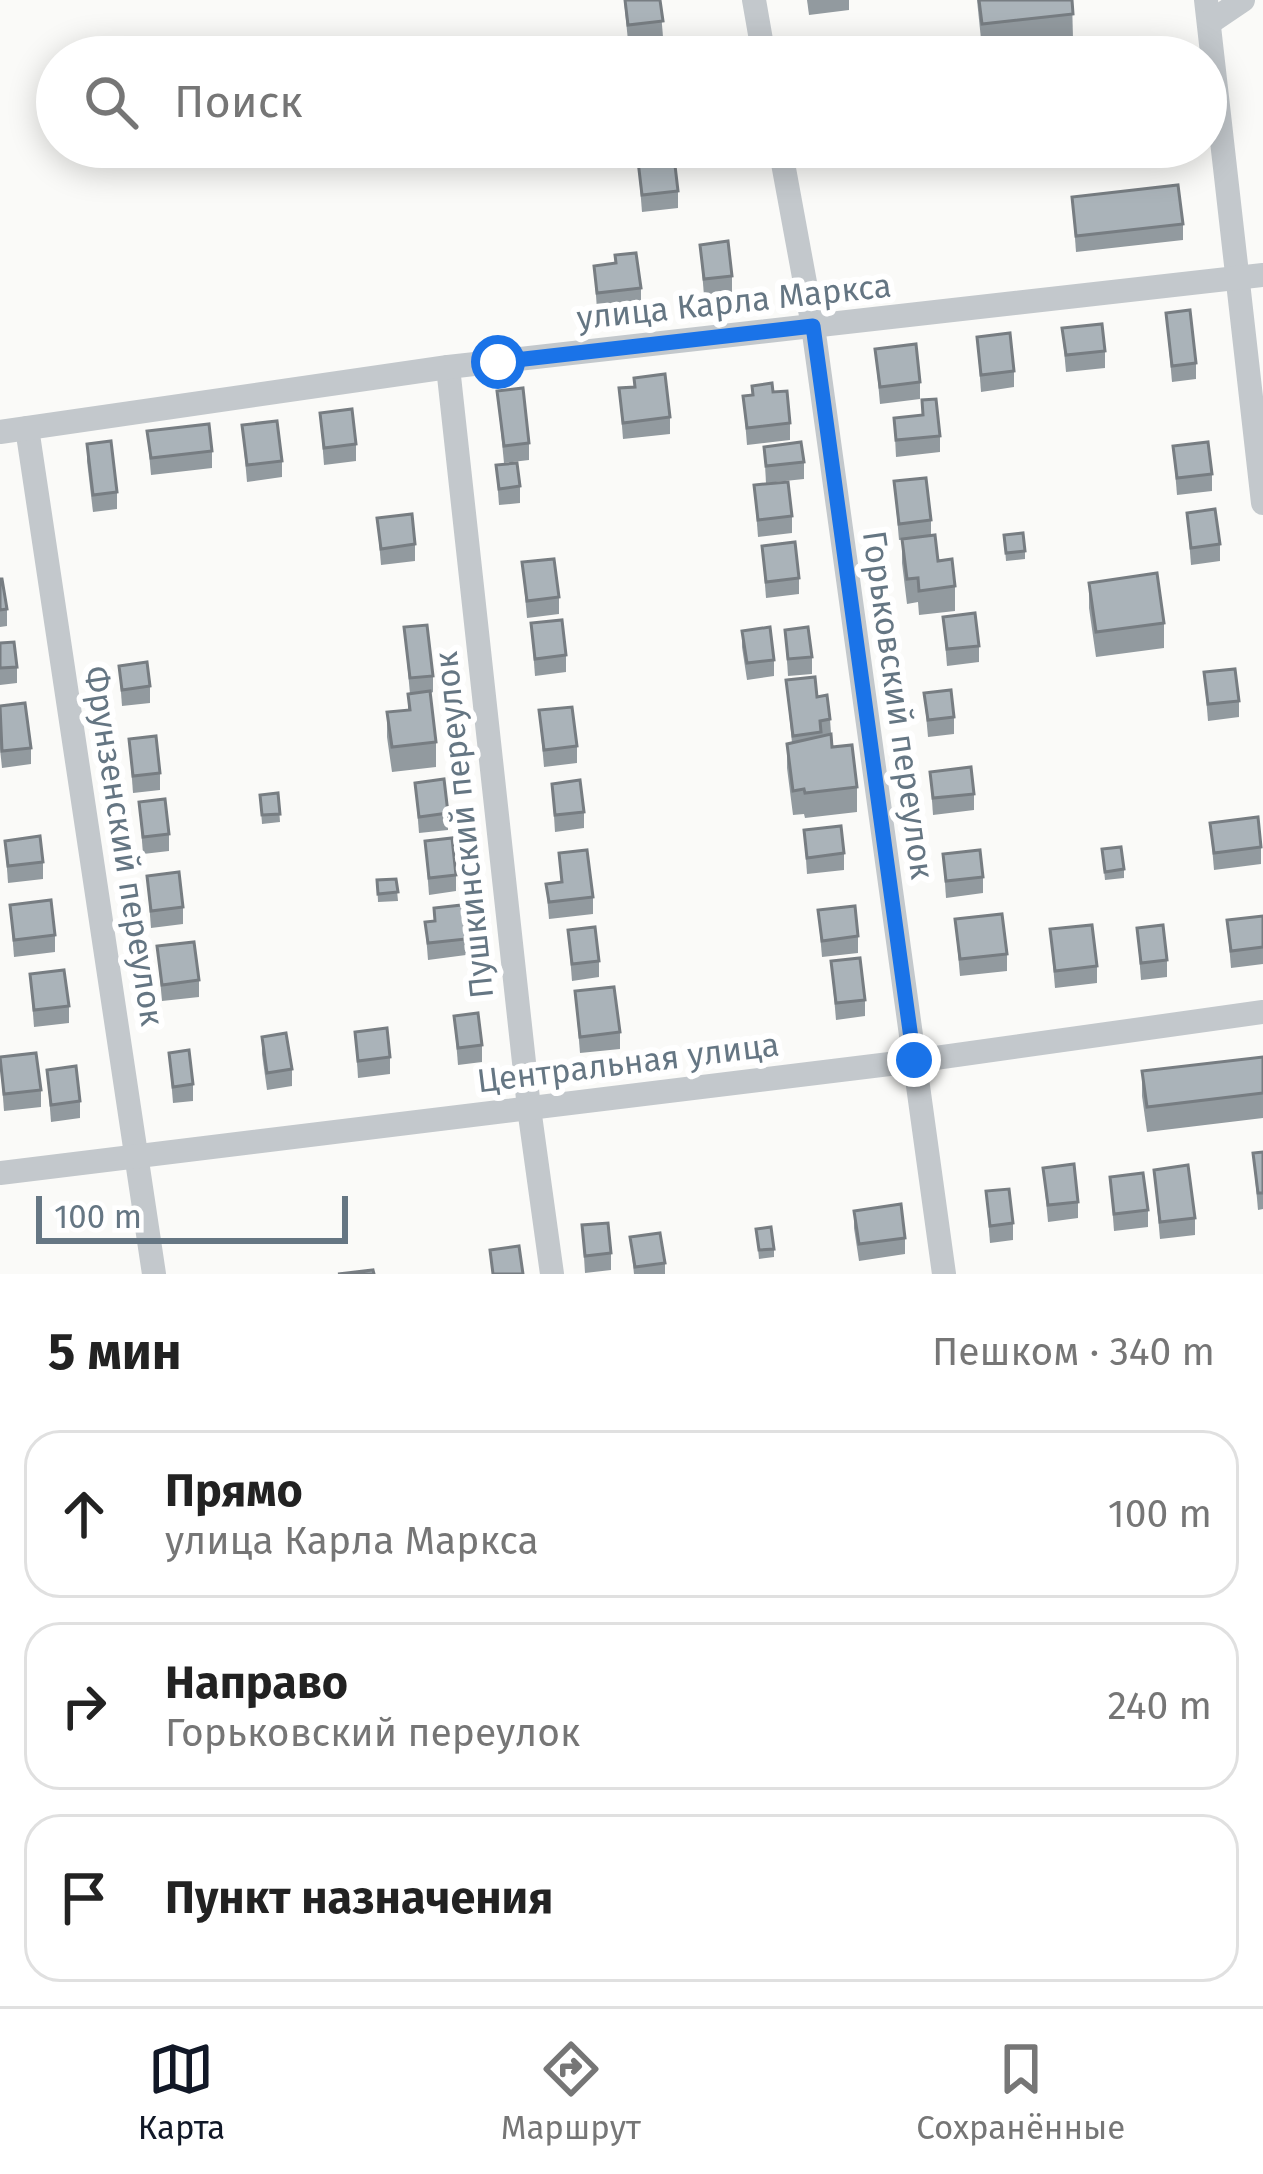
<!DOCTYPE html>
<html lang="ru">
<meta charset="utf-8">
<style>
:root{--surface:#fff;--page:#f2f2f2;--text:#222;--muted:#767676;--line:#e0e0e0;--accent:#111827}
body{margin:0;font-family:"Fira Sans",sans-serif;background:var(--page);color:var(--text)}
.scale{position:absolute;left:36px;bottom:30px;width:312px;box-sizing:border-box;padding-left:12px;border:6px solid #657683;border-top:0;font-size:33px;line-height:42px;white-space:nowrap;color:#657683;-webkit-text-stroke:9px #fff;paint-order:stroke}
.stop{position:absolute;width:36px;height:36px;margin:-27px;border:9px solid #1a73e8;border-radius:50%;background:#fff}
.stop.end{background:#1a73e8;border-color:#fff;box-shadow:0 3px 12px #0008}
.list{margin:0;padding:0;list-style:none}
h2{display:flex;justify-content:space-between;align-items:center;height:156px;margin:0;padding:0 48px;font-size:51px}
h2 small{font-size:39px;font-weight:400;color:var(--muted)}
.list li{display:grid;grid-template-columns:78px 1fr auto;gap:36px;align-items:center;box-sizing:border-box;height:168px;margin:0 24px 24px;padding:0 24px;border:3px solid var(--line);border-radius:36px}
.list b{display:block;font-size:45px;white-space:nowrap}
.list p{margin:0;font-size:39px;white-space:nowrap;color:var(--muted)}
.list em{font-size:39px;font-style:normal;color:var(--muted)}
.icon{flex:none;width:66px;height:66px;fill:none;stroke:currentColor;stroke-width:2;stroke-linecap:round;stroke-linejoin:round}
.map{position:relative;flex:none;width:1263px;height:1274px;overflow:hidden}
.search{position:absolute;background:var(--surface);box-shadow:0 6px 30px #0003;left:36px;right:36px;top:36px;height:132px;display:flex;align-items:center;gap:30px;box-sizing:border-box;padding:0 42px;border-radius:66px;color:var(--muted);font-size:45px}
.sheet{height:732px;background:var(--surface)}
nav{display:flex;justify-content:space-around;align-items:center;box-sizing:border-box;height:168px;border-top:3px solid var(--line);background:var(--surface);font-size:33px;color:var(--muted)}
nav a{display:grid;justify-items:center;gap:6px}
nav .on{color:var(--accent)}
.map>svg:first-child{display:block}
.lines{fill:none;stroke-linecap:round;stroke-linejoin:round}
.minor{stroke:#c3c8cc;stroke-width:24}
.wall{fill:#929a9f}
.building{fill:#aab3b9;stroke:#777d82;stroke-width:3}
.route{stroke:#1a73e8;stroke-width:15}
.labels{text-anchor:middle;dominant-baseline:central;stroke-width:12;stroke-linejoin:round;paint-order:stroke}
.street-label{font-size:33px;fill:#657683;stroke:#fff}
</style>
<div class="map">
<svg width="1263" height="1274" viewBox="0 0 1263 1274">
<rect width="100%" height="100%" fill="#fafaf8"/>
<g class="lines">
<g class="minor">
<path d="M 754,0 L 764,57"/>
<path d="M 1206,0 L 1263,503"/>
<path d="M 1209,23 L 1243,0"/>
<path d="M 780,147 L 813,326 L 944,1274"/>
<path d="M 448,367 L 529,1108 L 552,1274"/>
<path d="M 27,428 L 154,1274"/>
<path d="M 0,432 L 448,367 L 1263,275"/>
<path d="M 0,1173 L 914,1061 L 1263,1012"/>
</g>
</g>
<g class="wall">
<path d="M 624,0 L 660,0 L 663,37 L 628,41 Z"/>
<path d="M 807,0 L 849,0 L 849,10 L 809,15 Z"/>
<path d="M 977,0 L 1072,0 L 1073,39 L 982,49 Z"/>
<path d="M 638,161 L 678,191 L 678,208 L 642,212 Z"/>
<path d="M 1072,197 L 1183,224 L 1183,240 L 1076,252 Z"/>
<path d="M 700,245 L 732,276 L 732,293 L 704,296 Z"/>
<path d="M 615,255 L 641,288 L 641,305 L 597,310 L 594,266 L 615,263 Z"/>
<path d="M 1166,313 L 1196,363 L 1196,379 L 1172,382 Z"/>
<path d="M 1062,328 L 1105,351 L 1105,368 L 1066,372 Z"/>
<path d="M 977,337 L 1014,371 L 1014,387 L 981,392 Z"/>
<path d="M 875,349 L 920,382 L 920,399 L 880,404 Z"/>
<path d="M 752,386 L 773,392 L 790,423 L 790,440 L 747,445 L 743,396 L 752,395 Z"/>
<path d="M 619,388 L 670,417 L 670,434 L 623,439 Z"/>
<path d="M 497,391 L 529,443 L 529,460 L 504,463 Z"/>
<path d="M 922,400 L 940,436 L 940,452 L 896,457 L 894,418 L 922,415 Z"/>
<path d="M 320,413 L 356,444 L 356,461 L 324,465 Z"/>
<path d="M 242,425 L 282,461 L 282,477 L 247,482 Z"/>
<path d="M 147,431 L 212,451 L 212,468 L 151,475 Z"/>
<path d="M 87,444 L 117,492 L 117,509 L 93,512 L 87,461 Z"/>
<path d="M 1173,446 L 1212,474 L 1212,491 L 1177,495 Z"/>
<path d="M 764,447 L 804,462 L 804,479 L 766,483 Z"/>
<path d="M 496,465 L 520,486 L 520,503 L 499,505 Z"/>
<path d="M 894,481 L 931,520 L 931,535 L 938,561 L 955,586 L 955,611 L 919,615 L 918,602 L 907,604 L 902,563 L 902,540 L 899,540 Z"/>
<path d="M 754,485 L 792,516 L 792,533 L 758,537 Z"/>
<path d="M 1187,513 L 1220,544 L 1220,561 L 1191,565 Z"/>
<path d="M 377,518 L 415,544 L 415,561 L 381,565 Z"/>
<path d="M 1004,535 L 1025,551 L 1025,559 L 1006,561 Z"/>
<path d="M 762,546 L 799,578 L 799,594 L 766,598 Z"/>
<path d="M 522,562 L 559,597 L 559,614 L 527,618 Z"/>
<path d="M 0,579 L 7,609 L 7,626 L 0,627 Z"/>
<path d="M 1089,583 L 1164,623 L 1164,648 L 1096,657 L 1089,608 Z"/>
<path d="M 943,617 L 979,646 L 979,662 L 947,666 Z"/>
<path d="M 531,623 L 566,655 L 566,672 L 535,676 Z"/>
<path d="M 404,627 L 433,676 L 433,692 L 431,693 L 436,742 L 436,767 L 392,772 L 387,737 L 387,712 L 408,710 L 408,694 L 410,694 Z"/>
<path d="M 785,630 L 812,657 L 812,674 L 788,676 Z"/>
<path d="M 742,631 L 774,660 L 774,676 L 747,680 L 742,647 Z"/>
<path d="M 0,643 L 17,667 L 17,683 L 0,685 Z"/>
<path d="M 119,666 L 150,686 L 150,703 L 122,706 Z"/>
<path d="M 1204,672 L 1239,701 L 1239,717 L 1208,721 Z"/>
<path d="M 786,680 L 817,697 L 830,719 L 832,747 L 857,787 L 857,812 L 805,818 L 804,814 L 793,815 L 787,768 L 787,744 L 792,743 Z"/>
<path d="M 924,693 L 954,717 L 954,734 L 928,737 Z"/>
<path d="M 0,706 L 31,748 L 31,764 L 2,768 L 0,749 Z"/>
<path d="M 539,710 L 577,746 L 577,763 L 544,767 Z"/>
<path d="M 129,739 L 160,773 L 160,790 L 133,793 Z"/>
<path d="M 930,772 L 974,794 L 974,810 L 933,815 Z"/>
<path d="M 415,783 L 448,813 L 448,830 L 419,833 Z"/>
<path d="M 552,784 L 584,812 L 584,828 L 555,832 Z"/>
<path d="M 278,793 L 280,822 L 262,824 L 260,795 Z"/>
<path d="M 139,802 L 169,834 L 169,851 L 143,854 Z"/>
<path d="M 1210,823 L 1261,847 L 1261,864 L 1214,870 Z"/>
<path d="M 804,830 L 844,853 L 844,870 L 807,874 Z"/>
<path d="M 5,841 L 43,862 L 43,879 L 8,883 Z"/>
<path d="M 425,841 L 456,875 L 456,891 L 429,895 Z"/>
<path d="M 1102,849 L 1124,869 L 1124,878 L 1105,880 Z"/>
<path d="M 559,853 L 593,897 L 593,914 L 549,919 L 546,884 L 561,883 Z"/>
<path d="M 943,854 L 983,877 L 983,893 L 946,898 Z"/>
<path d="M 147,876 L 183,907 L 183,924 L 151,928 Z"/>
<path d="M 396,879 L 398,901 L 378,902 L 377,880 Z"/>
<path d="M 10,905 L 55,935 L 55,952 L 14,957 Z"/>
<path d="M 434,908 L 466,939 L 466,955 L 428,960 L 425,922 L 434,921 Z"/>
<path d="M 818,910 L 858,936 L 858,953 L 822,957 Z"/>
<path d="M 1263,916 L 1263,964 L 1231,968 L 1227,920 Z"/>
<path d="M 955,919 L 1007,954 L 1007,971 L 960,976 Z"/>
<path d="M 1137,928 L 1167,960 L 1167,977 L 1141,980 Z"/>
<path d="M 1050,929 L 1097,966 L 1097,983 L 1055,988 Z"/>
<path d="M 568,930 L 599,961 L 599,977 L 572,981 Z"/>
<path d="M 157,946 L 199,980 L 199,997 L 162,1001 Z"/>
<path d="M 831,961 L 865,1000 L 865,1016 L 836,1020 Z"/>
<path d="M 30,974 L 69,1006 L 69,1023 L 34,1027 Z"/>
<path d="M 575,991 L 620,1032 L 620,1049 L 580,1053 Z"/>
<path d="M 454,1016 L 482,1045 L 482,1062 L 458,1065 Z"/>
<path d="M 355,1032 L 390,1057 L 390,1074 L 358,1078 Z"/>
<path d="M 262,1037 L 292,1069 L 292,1086 L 267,1090 L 262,1054 Z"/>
<path d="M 169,1053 L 193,1084 L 193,1101 L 173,1103 Z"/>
<path d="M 0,1057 L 41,1090 L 41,1107 L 4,1111 Z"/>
<path d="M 1263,1057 L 1263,1118 L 1147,1132 L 1142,1096 L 1142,1071 Z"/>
<path d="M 47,1070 L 80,1101 L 80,1118 L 51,1122 Z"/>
<path d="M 1263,1152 L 1263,1209 L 1258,1210 L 1253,1153 Z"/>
<path d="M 1043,1168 L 1078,1202 L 1078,1218 L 1048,1222 Z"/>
<path d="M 1154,1170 L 1195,1218 L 1195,1235 L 1160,1239 Z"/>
<path d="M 1110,1177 L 1148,1210 L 1148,1227 L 1114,1231 Z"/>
<path d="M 986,1191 L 1013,1223 L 1013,1240 L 990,1243 Z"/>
<path d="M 854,1211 L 905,1238 L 905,1254 L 859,1261 L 854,1228 Z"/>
<path d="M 582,1225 L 611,1253 L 611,1270 L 585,1273 Z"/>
<path d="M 756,1229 L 774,1249 L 774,1257 L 759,1259 Z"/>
<path d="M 630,1237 L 665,1263 L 665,1274 L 634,1274 Z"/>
</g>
<g class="building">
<path d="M 625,0 L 660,0 L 663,21 L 628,25 Z"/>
<path d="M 979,0 L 1072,0 L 1073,14 L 982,24 Z"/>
<path d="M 674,157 L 678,191 L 642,195 L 638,161 Z"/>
<path d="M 1178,185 L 1183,224 L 1076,236 L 1072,197 Z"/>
<path d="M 728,241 L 732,276 L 704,279 L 700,245 Z"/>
<path d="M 636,253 L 641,288 L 597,293 L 594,266 L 616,263 L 615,255 Z"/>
<path d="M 1190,310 L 1196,363 L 1172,366 L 1166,313 Z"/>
<path d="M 1102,324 L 1105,351 L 1066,355 L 1062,328 Z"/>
<path d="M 1010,333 L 1014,371 L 981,375 L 977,337 Z"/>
<path d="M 916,344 L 920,382 L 880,387 L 875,349 Z"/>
<path d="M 665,374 L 670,417 L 623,423 L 619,388 L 635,387 L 634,378 Z"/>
<path d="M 772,383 L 773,392 L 787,391 L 790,423 L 747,428 L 743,396 L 753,395 L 752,386 Z"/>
<path d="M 523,388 L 529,443 L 504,446 L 497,391 Z"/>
<path d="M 936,399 L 940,436 L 896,440 L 894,418 L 923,415 L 922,400 Z"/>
<path d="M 352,409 L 356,444 L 324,448 L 320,413 Z"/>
<path d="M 277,421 L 282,461 L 247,465 L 242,425 Z"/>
<path d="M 209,424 L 212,451 L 151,458 L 147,431 Z"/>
<path d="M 111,441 L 117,492 L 93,495 L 87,444 Z"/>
<path d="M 801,442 L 804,462 L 766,466 L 764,447 Z"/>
<path d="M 1208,442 L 1212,474 L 1177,478 L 1173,446 Z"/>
<path d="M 517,463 L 520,486 L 499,489 L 496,465 Z"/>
<path d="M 926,478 L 931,520 L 899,524 L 894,481 Z"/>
<path d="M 788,482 L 792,516 L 758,520 L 754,485 Z"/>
<path d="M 1215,509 L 1220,544 L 1191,548 L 1187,513 Z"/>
<path d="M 412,514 L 415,544 L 381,549 L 377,518 Z"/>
<path d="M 1023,533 L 1025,551 L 1006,553 L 1004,535 Z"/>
<path d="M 935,535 L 938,561 L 952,559 L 955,586 L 919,591 L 918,578 L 907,579 L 902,539 Z"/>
<path d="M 795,542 L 799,578 L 766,582 L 762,546 Z"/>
<path d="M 554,559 L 559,597 L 527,601 L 522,562 Z"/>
<path d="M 1157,573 L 1164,623 L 1096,632 L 1089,583 Z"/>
<path d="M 0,579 L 2,579 L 7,609 L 0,610 Z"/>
<path d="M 975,613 L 979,646 L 947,649 L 943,617 Z"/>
<path d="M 562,620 L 566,655 L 535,659 L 531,623 Z"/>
<path d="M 427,625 L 433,676 L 410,678 L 404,627 Z"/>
<path d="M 770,627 L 774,660 L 747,663 L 742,631 Z"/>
<path d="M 808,627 L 812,657 L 788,659 L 785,630 Z"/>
<path d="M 14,642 L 17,667 L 0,668 L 0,643 Z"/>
<path d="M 147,662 L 150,686 L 122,690 L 119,666 Z"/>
<path d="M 1235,669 L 1239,701 L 1208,704 L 1204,672 Z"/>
<path d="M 815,677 L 817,697 L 827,695 L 830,719 L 820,721 L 821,732 L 793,736 L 786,680 Z"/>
<path d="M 951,690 L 954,717 L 928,720 L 924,693 Z"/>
<path d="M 430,691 L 436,742 L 392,747 L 387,712 L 410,710 L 408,694 Z"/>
<path d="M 25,703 L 31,748 L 2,751 L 0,706 Z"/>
<path d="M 572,707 L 577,746 L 544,750 L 539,710 Z"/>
<path d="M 831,734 L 832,747 L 852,745 L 857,787 L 805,793 L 804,789 L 793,791 L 787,744 Z"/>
<path d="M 156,736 L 160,773 L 133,776 L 129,739 Z"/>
<path d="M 971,767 L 974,794 L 933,798 L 930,772 Z"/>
<path d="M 444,779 L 448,813 L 419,817 L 415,783 Z"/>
<path d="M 580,780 L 584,812 L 555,815 L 552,784 Z"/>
<path d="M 278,793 L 280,814 L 262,815 L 260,795 Z"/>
<path d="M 165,799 L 169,834 L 143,837 L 139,802 Z"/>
<path d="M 1258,817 L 1261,847 L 1214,853 L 1210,823 Z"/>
<path d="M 841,826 L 844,853 L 807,858 L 804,830 Z"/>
<path d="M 40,836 L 43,862 L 8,866 L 5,841 Z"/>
<path d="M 452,838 L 456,875 L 429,878 L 425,841 Z"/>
<path d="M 1121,847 L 1124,869 L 1105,872 L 1102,849 Z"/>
<path d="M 587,850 L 593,897 L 549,902 L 546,884 L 562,882 L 559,853 Z"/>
<path d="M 980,850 L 983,877 L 946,881 L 943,854 Z"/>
<path d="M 179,872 L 183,907 L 151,911 L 147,876 Z"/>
<path d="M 396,879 L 398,892 L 378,894 L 377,880 Z"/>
<path d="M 51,900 L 55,935 L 14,940 L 10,905 Z"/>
<path d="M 462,905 L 466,939 L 428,943 L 425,922 L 435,921 L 434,908 Z"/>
<path d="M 855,906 L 858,936 L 822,941 L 818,910 Z"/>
<path d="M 1002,914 L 1007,954 L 960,959 L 955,919 Z"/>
<path d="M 1263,916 L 1263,947 L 1231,951 L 1227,920 Z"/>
<path d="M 1092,925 L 1097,966 L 1055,971 L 1050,929 Z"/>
<path d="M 1163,925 L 1167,960 L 1141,963 L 1137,928 Z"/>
<path d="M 595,927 L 599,961 L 572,964 L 568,930 Z"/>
<path d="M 194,942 L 199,980 L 162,985 L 157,946 Z"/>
<path d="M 860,958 L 865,1000 L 836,1003 L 831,961 Z"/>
<path d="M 64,970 L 69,1006 L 34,1010 L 30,974 Z"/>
<path d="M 614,987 L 620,1032 L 580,1037 L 575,991 Z"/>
<path d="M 478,1013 L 482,1045 L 458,1048 L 454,1016 Z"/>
<path d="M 387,1028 L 390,1057 L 358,1061 L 355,1032 Z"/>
<path d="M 286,1033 L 292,1069 L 267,1073 L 262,1037 Z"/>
<path d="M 189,1050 L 193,1084 L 173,1087 L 169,1053 Z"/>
<path d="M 36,1053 L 41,1090 L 4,1094 L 0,1057 Z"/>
<path d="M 1263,1057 L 1263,1093 L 1147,1107 L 1142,1071 Z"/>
<path d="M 76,1066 L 80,1101 L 51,1105 L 47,1070 Z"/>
<path d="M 1263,1152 L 1263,1193 L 1258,1193 L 1253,1153 Z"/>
<path d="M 1074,1164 L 1078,1202 L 1048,1205 L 1043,1168 Z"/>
<path d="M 1188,1165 L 1195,1218 L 1160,1222 L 1154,1170 Z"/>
<path d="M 1143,1173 L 1148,1210 L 1114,1214 L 1110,1177 Z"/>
<path d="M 1009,1189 L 1013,1223 L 990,1226 L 986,1191 Z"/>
<path d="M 901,1204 L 905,1238 L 859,1244 L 854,1211 Z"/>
<path d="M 608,1223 L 611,1253 L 585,1256 L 582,1225 Z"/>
<path d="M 771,1227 L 774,1249 L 759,1250 L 756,1229 Z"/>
<path d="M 660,1233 L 665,1263 L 635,1267 L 630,1237 Z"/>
<path d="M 519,1246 L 523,1274 L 493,1274 L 490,1250 Z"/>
<path d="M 373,1270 L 374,1274 L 338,1274 Z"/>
</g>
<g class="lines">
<path class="route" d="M 498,362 L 813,326 L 914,1060"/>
</g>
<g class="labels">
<g class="street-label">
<text transform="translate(734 302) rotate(-6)">улица Карла Маркса</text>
<text transform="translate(898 705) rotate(82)">Горьковский переулок</text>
<text transform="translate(464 825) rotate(-96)">Пушкинский переулок</text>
<text transform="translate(124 846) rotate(81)">Фрунзенский переулок</text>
<text transform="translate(628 1063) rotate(-7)">Центральная улица</text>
</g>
</g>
</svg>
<div class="scale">100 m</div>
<div class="stop" style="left:498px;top:362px"></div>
<div class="stop end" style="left:914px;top:1060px"></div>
<div class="search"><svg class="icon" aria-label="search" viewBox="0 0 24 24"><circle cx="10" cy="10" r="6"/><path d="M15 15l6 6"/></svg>Поиск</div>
</div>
<section class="sheet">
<h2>5 мин<small>Пешком · 340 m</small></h2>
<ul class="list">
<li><svg class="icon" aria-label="ahead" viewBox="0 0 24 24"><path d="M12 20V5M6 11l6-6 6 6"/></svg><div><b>Прямо</b><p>улица Карла Маркса</p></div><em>100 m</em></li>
<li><svg class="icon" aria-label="right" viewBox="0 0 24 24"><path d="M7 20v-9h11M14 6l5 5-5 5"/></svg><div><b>Направо</b><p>Горьковский переулок</p></div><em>240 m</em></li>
<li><svg class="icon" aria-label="arrive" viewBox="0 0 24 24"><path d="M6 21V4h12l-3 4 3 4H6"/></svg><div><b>Пункт назначения</b></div></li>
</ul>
</section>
<nav>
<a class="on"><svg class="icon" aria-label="map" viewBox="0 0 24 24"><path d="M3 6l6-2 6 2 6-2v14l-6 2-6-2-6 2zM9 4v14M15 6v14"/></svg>Карта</a>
<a><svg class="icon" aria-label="directions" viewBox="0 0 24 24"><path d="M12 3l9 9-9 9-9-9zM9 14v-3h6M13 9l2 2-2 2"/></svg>Маршрут</a>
<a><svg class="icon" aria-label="saved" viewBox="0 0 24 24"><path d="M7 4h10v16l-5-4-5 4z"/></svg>Сохранённые</a>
</nav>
